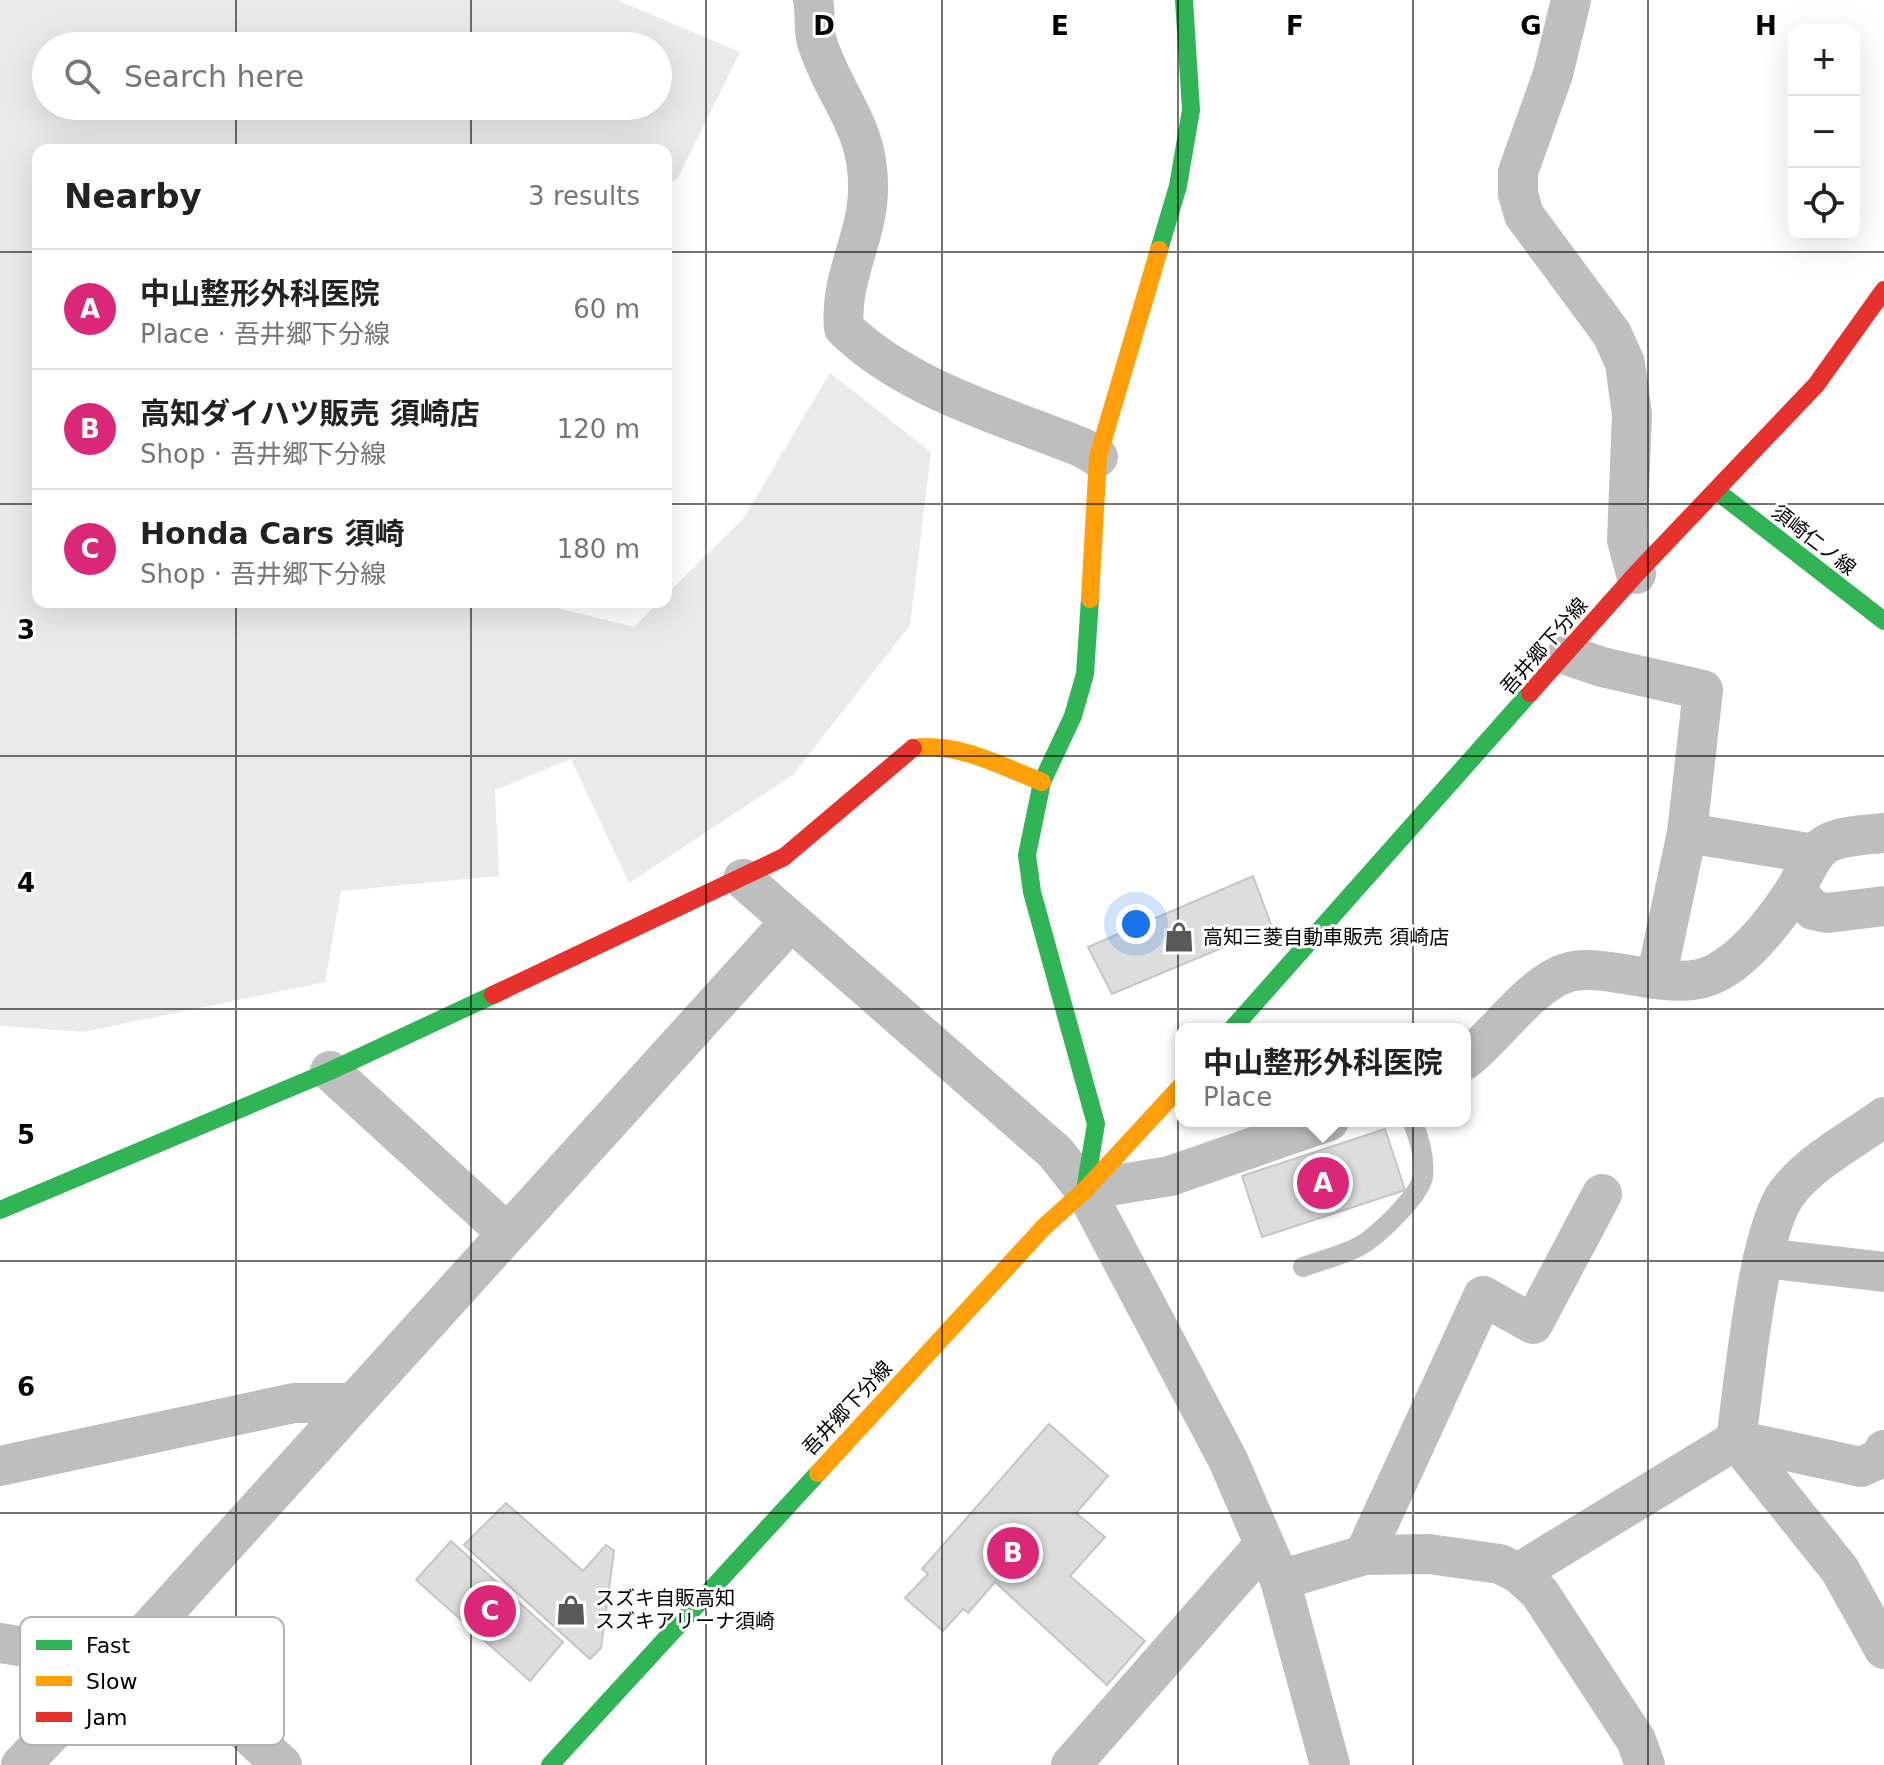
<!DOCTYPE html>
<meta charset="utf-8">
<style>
:root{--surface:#fff;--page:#f6f6f6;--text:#222;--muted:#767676;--line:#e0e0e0;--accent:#db2777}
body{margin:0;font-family:"DejaVu Sans","Noto Sans JP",sans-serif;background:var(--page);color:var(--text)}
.controls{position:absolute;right:24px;top:24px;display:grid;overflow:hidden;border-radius:16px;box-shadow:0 8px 32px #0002}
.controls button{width:72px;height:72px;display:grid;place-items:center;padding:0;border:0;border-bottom:2px solid var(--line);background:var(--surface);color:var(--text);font:40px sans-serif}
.you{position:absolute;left:1136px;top:924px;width:28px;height:28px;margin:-20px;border:6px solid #fff;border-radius:50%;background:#1a73e8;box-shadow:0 0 0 12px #1a73e833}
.badge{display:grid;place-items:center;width:52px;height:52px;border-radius:50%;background:var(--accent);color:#fff;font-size:26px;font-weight:700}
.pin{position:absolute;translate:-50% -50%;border:4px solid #fff;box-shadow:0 2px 8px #0006}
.popup{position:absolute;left:1175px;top:1023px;width:296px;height:104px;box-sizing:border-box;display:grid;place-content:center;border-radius:16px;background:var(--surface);filter:drop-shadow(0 2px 6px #0005);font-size:26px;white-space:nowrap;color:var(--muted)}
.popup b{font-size:30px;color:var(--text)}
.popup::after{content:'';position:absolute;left:50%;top:100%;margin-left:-16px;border:16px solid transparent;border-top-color:var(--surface)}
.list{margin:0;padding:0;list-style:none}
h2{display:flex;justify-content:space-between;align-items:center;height:104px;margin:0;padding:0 32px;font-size:34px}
h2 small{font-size:26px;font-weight:400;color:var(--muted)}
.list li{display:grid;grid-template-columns:52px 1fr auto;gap:24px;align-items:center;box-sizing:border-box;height:120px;padding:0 32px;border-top:2px solid var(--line)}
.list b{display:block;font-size:30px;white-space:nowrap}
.list p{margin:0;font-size:26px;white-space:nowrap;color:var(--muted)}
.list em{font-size:26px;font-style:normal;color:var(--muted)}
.icon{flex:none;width:44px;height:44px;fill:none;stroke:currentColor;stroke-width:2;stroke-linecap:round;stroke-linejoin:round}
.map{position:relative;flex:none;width:1884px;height:1765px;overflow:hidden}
.search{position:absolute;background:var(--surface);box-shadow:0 8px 32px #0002;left:32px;top:32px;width:640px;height:88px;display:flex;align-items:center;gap:20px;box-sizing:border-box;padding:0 28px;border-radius:44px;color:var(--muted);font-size:30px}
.panel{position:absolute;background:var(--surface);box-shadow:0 8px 32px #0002;left:32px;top:144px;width:640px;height:464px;border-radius:16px}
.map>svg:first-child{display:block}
.green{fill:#eaeaea;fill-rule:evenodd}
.building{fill:#ddd;stroke:#c5c5c5;stroke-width:2}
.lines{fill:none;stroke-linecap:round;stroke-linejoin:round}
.lane{stroke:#bebebe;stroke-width:20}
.street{stroke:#bebebe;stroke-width:40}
.fast{stroke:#30b455;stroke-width:18}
.slow{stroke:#ff9f0a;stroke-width:18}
.jam{stroke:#e5322d;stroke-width:18}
.grid{fill:none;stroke:#000;stroke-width:2;stroke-opacity:0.55}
.labels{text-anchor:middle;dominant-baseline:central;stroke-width:6;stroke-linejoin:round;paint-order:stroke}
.street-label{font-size:20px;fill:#000;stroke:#fff}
.poi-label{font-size:20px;fill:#000;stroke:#fff;text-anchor:start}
.key{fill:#fff;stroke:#b2b2b2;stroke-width:2}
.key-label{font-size:22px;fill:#000}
.grid-label{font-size:26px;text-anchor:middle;font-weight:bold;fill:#000;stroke:#fff;stroke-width:6;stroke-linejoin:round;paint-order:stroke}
</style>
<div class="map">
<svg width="1884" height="1765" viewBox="0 0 1884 1765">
<rect width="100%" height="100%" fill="#fff"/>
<path class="green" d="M 0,0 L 617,0 L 740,52 L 678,178 L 666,186 L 666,150 L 38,150 L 38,602 L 533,602 L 634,627 L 659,602 L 666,602 L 666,595 L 743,519 L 830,373 L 931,452 L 910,625 L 793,775 L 629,883 L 571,759 L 495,790 L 499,876 L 341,891 L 325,982 L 84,1032 L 0,1026 ZM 46,46 L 658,46 L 658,106 L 46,106 Z"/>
<g class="building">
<path d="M 1253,876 L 1272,927 L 1112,994 L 1088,947 Z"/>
<path d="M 1385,1129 L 1405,1190 L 1262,1237 L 1242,1176 Z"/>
<path d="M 1049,1424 L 1108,1476 L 1076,1513 L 1105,1537 L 1070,1576 L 1145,1641 L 1107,1685 L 995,1582 L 968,1613 L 963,1609 L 943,1631 L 905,1598 L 928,1574 L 922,1569 Z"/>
<path d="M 506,1503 L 583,1571 L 606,1545 L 614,1551 L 601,1648 L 590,1659 L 464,1545 Z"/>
<path d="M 451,1541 L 563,1642 L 530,1681 L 416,1580 Z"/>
</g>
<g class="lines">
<path class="lane" d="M 1303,1267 C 1320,1261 1339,1256 1356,1248 C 1375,1239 1420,1196 1423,1176 C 1425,1157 1419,1137 1412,1121"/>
<g class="street">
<path d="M 813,0 C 816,14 813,29 817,42 C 835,99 870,126 868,191 C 867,239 839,279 844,328 C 906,389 1004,416 1083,448 L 1098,457"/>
<path d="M 1571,0 L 1553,74 L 1518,172 L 1518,194 L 1524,215 L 1612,334 L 1625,363 L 1632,415 L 1627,540 L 1636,574"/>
<path d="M 1567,655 L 1602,667 L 1703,690 L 1687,833 L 1656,979"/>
<path d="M 1687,833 L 1815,854"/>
<path d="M 743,879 L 1055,1152 L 1085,1190 L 1228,1460 L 1280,1580 L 1330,1765"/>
<path d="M 1795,890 L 1813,910 L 1827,913 L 1884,906"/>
<path d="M 1465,1060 C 1495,1037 1530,985 1566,973 C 1606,960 1674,996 1716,973 C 1747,957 1776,919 1795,890 C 1805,874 1812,850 1830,842 C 1847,835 1866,835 1884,833"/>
<path d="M 330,1071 L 507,1233"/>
<path d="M 1884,1117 C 1853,1140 1810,1162 1787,1193 C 1757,1233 1744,1385 1736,1440 L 1840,1570 L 1884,1649"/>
<path d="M 1085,1190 L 1170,1176 L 1329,1121"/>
<path d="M 1763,1258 L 1884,1272"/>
<path d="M 0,1466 L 294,1403 L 353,1403"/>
<path d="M 1364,1555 L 1483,1296 L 1533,1324 L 1602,1194"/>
<path d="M 1518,1573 L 1736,1440 L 1861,1467 L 1881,1458 L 1884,1450"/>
<path d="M 1280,1580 L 1364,1555 L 1429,1554 L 1500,1564 L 1518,1573 L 1539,1592 L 1636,1740 L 1645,1765"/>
<path d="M 0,1643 L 119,1662 L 233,1720 L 282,1765"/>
<path d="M 21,1765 L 119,1662 L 791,921"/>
<path d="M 1071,1765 L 1264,1545"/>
</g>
<g class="fast">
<path d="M 1159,250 L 1178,186 L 1191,110 L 1184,0"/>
<path d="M 1718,492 L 1884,621"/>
<path d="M 1232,1029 L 1530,693"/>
<path d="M 1085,1190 L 1096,1124 L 1032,892 L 1027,855 L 1042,782 L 1073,716 L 1085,674 L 1090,599"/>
<path d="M 0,1210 L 330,1071 L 493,995"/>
<path d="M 550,1765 L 818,1473"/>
</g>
<g class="slow">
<path d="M 1090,599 L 1098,457 L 1159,250"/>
<path d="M 913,748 C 958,742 1001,766 1042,782"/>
<path d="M 818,1473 L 1044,1227 L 1085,1190 L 1181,1086"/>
</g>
<g class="jam">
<path d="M 1530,693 L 1636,574 L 1816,385 L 1884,290"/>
<path d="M 493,995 L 784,857 L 913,748"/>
</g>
</g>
<path class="grid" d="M 236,0 L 236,46M 471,0 L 471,46M 706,0 L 706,1765M 942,0 L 942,1765M 1178,0 L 1178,1765M 1413,0 L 1413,1765M 1648,0 L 1648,1765M 236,106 L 236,150M 471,106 L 471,150M 0,252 L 38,252M 666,252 L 1884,252M 0,504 L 38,504M 666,504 L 1884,504M 236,602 L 236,1765M 471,602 L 471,1765M 0,756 L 1884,756M 0,1009 L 1884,1009M 0,1261 L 1884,1261M 0,1513 L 1884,1513"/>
<defs>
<g id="shop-bare" transform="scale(2.4)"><path d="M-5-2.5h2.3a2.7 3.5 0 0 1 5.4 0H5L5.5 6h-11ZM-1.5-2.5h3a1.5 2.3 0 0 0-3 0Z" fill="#595959" stroke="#fff" stroke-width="2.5" paint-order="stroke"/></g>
</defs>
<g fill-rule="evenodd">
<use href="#shop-bare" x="1179" y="937"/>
<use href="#shop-bare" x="571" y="1610"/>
</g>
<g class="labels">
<g class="street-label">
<text transform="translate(1814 540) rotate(38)">須崎仁ノ線</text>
<text transform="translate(1544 646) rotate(-49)">吾井郷下分線</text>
<text transform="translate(847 1408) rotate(-47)">吾井郷下分線</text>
</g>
<g class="poi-label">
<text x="1203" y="937">高知三菱自動車販売 須崎店</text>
<text x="595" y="1598">スズキ自販高知<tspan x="595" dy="23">スズキアリーナ須崎</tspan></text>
</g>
</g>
<rect x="20" y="1617" width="264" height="128" rx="12" class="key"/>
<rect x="36" y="1640" width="36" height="10" fill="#30b455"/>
<rect x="36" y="1676" width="36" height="10" fill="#ff9f0a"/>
<rect x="36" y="1712" width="36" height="10" fill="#e5322d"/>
<g class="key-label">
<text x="86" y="1653">Fast</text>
<text x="86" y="1689">Slow</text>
<text x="86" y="1725">Jam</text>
</g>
<g class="grid-label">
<text x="824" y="35">D</text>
<text x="1060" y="35">E</text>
<text x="1295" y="35">F</text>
<text x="1531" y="35">G</text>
<text x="1766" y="35">H</text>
<text x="26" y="639">3</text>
<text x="26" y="892">4</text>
<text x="26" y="1144">5</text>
<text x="26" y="1396">6</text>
</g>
</svg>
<div class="controls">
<button>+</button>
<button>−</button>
<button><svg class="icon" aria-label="locate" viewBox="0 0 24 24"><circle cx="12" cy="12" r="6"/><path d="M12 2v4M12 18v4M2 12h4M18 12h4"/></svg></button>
</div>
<div class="you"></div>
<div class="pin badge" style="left:1323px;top:1183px">A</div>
<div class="popup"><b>中山整形外科医院</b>Place</div>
<div class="pin badge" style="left:1013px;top:1553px">B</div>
<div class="pin badge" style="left:490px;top:1611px">C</div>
<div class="search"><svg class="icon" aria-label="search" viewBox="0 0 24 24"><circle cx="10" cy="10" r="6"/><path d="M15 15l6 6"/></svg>Search here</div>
<section class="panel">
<h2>Nearby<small>3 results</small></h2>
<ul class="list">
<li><span class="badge">A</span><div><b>中山整形外科医院</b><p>Place · 吾井郷下分線</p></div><em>60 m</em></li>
<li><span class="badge">B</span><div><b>高知ダイハツ販売 須崎店</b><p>Shop · 吾井郷下分線</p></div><em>120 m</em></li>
<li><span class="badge">C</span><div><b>Honda Cars 須崎</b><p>Shop · 吾井郷下分線</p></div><em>180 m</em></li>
</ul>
</section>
</div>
